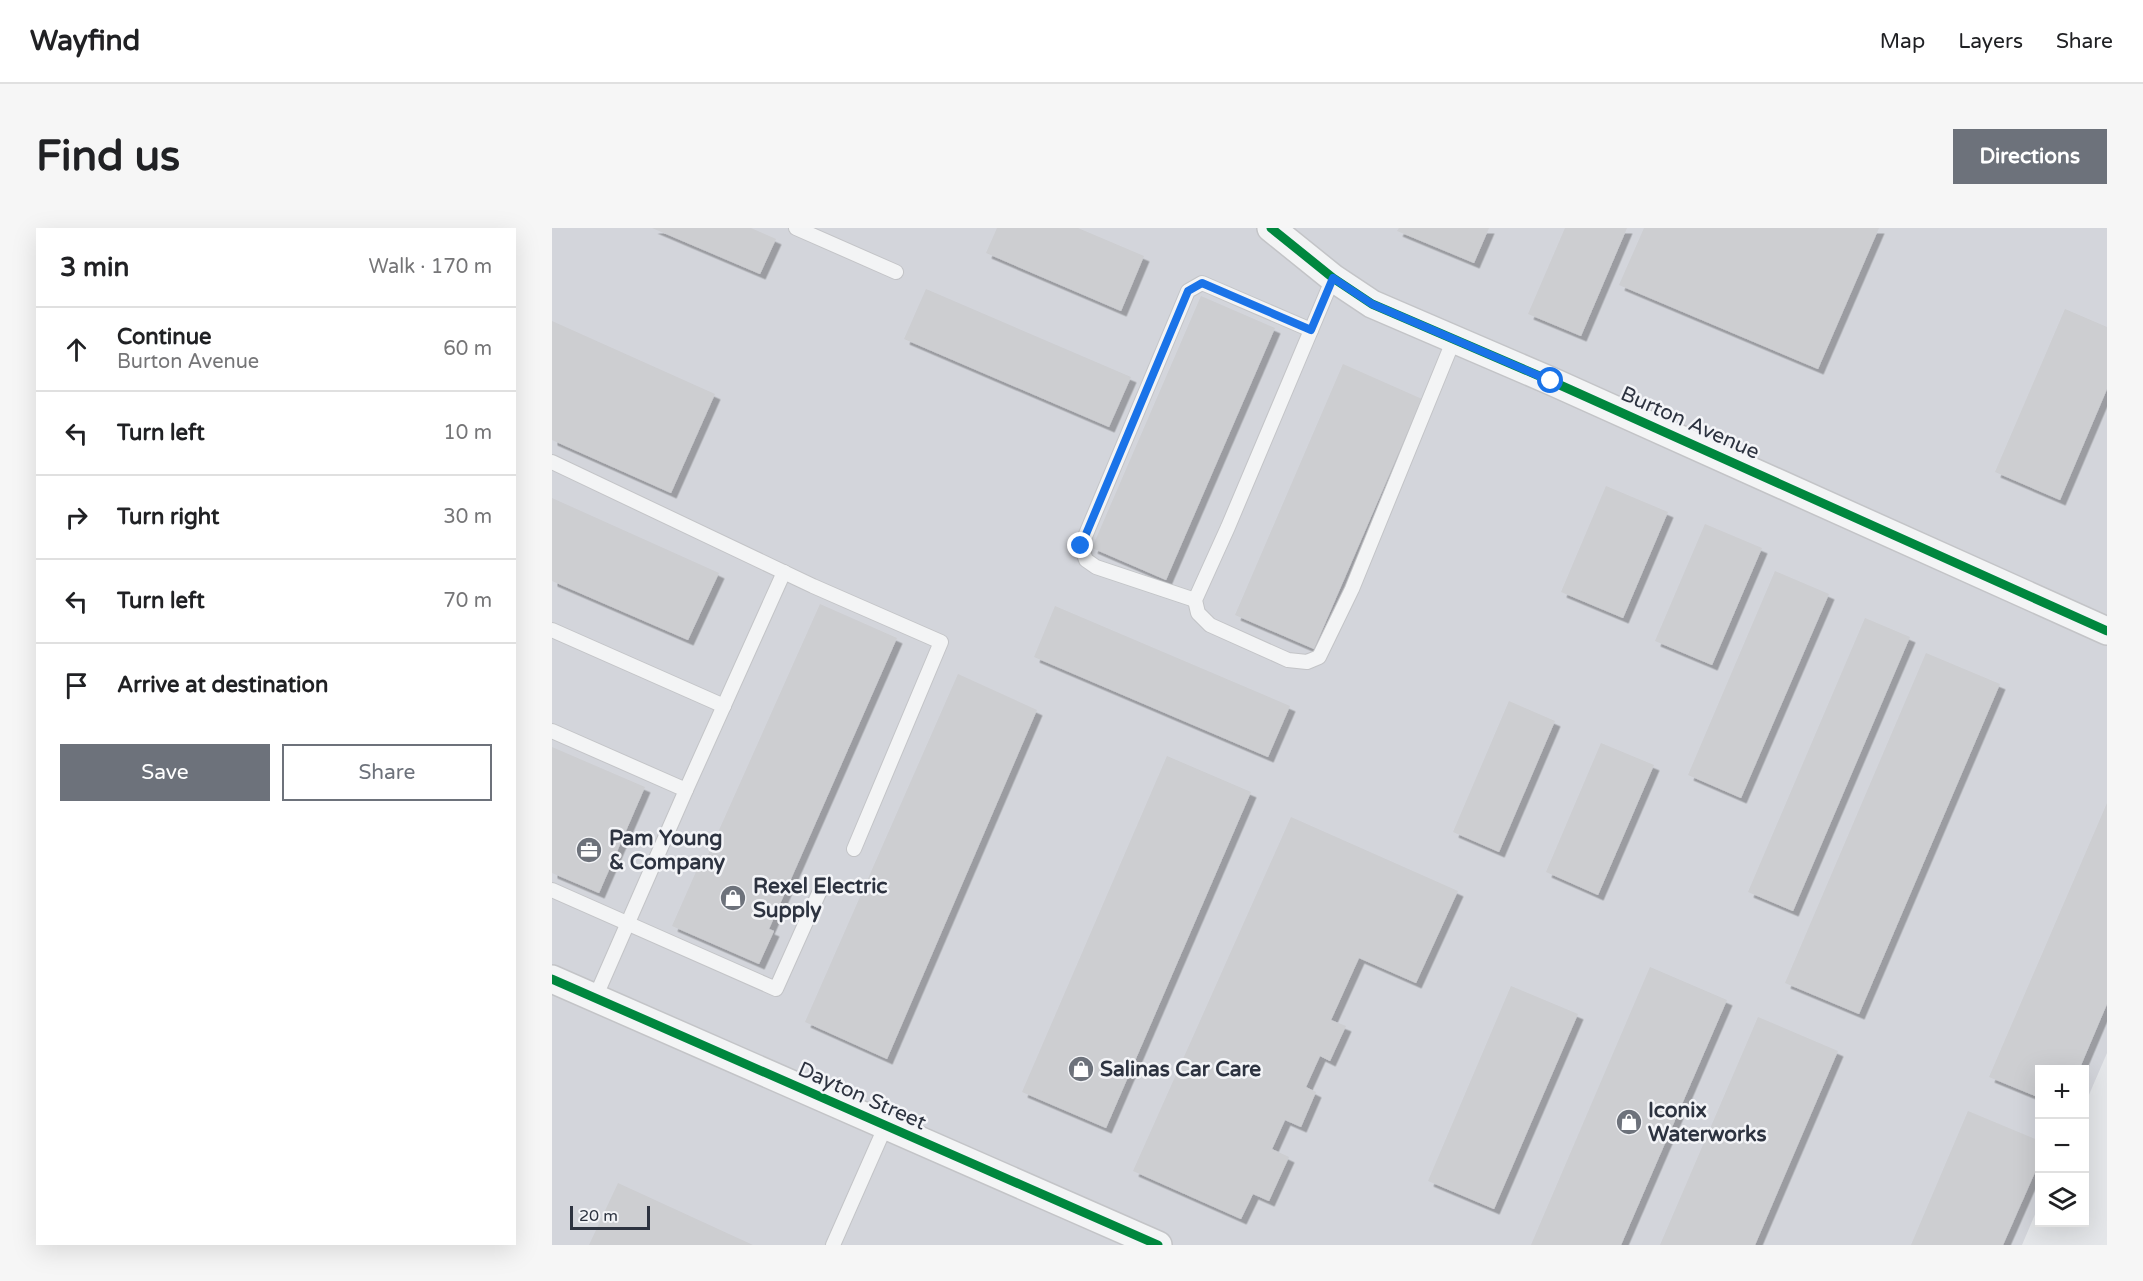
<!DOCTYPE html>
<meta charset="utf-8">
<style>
:root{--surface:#fff;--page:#f6f6f6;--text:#202124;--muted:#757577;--line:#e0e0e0;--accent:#6d727b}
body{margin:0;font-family:"Varela Round",sans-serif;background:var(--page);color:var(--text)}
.controls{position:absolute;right:18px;bottom:18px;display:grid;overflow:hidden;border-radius:0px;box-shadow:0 6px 24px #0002}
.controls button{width:54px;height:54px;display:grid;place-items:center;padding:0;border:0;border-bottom:2px solid var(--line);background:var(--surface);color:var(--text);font:30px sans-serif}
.scale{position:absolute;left:18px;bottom:15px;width:80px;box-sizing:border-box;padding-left:6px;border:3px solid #2d3340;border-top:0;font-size:16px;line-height:21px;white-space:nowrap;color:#2d3340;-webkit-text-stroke:4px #f3f4f7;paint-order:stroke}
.stop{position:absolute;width:18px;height:18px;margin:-14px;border:4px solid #1a73e8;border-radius:50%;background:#fff}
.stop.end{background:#1a73e8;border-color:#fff;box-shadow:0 2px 6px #0008}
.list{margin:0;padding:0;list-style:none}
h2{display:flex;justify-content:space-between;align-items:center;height:78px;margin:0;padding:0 24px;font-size:26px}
h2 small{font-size:20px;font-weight:400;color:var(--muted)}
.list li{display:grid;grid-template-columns:39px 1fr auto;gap:18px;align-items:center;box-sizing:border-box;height:84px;padding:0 24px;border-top:2px solid var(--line)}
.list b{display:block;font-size:22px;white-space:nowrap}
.list p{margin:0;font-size:20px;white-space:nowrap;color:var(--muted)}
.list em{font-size:20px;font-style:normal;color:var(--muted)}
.actions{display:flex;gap:12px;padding:18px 24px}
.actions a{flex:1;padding:14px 0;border:2px solid var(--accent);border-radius:0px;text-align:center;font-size:21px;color:var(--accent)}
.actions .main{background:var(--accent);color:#fff}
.icon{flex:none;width:33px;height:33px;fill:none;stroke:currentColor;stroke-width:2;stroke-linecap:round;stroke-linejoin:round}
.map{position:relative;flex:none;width:1555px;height:1017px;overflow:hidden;border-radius:0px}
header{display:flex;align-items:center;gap:36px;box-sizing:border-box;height:84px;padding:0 30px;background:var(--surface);border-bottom:2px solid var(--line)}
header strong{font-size:28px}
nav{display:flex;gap:33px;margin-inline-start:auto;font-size:21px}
.intro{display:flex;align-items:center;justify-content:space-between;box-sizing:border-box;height:144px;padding:0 36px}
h1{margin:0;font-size:42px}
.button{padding:15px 27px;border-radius:0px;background:var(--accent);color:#fff;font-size:21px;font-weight:700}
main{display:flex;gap:36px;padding:0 36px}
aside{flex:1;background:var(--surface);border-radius:0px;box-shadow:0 6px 24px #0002}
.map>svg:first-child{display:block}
.built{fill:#d3d5db}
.building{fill:#cdced1;filter:url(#shadow)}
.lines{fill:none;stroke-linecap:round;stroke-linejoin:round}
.lane-casing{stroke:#c3c4c7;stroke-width:16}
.street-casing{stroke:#c3c4c7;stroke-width:30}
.lane{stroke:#f3f4f5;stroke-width:14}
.street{stroke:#f3f4f5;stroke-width:27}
.cycleway-casing{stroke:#f3f4f7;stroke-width:13}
.cycleway{stroke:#00873e;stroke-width:9}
.route{stroke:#1a73e8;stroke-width:8}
.labels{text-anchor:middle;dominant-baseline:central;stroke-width:5;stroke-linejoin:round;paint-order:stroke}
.street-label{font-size:21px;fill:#2d3340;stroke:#f3f4f7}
.poi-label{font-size:21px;font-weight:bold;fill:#2d3340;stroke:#f3f4f7;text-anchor:start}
</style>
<header>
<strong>Wayfind</strong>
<nav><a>Map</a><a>Layers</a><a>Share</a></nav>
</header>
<div class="intro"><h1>Find us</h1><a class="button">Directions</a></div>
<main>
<aside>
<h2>3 min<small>Walk · 170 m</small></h2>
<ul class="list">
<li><svg class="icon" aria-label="ahead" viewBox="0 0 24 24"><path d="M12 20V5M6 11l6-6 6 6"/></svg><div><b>Continue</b><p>Burton Avenue</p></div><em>60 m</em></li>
<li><svg class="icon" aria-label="left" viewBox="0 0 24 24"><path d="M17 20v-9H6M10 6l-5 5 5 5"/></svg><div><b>Turn left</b></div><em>10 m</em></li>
<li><svg class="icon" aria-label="right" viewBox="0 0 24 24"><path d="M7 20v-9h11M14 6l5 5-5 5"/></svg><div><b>Turn right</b></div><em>30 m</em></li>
<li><svg class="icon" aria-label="left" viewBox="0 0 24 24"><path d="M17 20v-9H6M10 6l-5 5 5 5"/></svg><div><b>Turn left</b></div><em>70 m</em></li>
<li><svg class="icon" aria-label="arrive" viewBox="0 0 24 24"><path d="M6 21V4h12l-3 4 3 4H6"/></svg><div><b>Arrive at destination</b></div></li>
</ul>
<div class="actions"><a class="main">Save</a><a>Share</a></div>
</aside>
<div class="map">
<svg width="1555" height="1017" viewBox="0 0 1555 1017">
<defs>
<filter id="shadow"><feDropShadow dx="5.5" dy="5.5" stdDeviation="0" flood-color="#0004"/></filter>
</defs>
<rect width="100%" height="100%" fill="#e4e6e9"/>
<path class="built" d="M 0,0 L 1555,0 L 1555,825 L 1533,876 L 1532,842 L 1488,842 L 1487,977 L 1470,1017 L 0,1017 Z"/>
<g class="building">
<path d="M 100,0 L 199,0 L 224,11 L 208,46 Z"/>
<path d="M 445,0 L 526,0 L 592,28 L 569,83 L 434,25 Z"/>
<path d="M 847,0 L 937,0 L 922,35 L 845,3 Z"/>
<path d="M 1013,0 L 1075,0 L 1029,108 L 976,86 Z"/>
<path d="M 1092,0 L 1327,0 L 1266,141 L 1067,57 Z"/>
<path d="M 374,61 L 579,149 L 557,199 L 352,111 Z"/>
<path d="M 649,68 L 723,100 L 614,352 L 540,320 Z"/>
<path d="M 1513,81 L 1555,99 L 1555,161 L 1508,272 L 1443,244 Z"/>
<path d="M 0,93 L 163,166 L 119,265 L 0,212 Z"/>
<path d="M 791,136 L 870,171 L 762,421 L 683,387 Z"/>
<path d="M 1054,258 L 1116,284 L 1071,390 L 1009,364 Z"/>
<path d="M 0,270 L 167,345 L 136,412 L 0,353 Z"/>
<path d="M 1153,296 L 1210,320 L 1160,437 L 1103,413 Z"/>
<path d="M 1223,343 L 1277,366 L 1189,570 L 1136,547 Z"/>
<path d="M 268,376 L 345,410 L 217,701 L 222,703 L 207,736 L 120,698 L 147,637 L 151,638 Z"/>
<path d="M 503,378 L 738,478 L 716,529 L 482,429 Z"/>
<path d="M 1313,390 L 1358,409 L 1241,683 L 1196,664 Z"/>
<path d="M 1374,425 L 1448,456 L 1307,786 L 1233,755 Z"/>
<path d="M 406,446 L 485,482 L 335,831 L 253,794 Z"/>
<path d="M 957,473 L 1003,493 L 947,624 L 901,604 Z"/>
<path d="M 1049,515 L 1102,537 L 1046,667 L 994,644 Z"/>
<path d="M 0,519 L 93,559 L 47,665 L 0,645 Z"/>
<path d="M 615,528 L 699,564 L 554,900 L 470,864 Z"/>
<path d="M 1555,575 L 1555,776 L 1527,842 L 1488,842 L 1488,870 L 1437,849 Z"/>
<path d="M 739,589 L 906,663 L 864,755 L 807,730 L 779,792 L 794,798 L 778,833 L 768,828 L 754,859 L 764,864 L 749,899 L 733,892 L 720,921 L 737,929 L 717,973 L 701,966 L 689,991 L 581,943 Z"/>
<path d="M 1098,739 L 1175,772 L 1069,1017 L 979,1017 Z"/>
<path d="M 959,758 L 1026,786 L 942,981 L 876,953 Z"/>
<path d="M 1206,789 L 1286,823 L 1203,1017 L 1108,1017 Z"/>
<path d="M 1416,883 L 1488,913 L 1488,933 L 1451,1017 L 1359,1017 Z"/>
<path d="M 66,955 L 201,1017 L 37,1017 Z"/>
</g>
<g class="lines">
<g class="lane-casing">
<g id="lane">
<path d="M 244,0 L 344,44"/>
<path d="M 781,50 L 676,299 L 643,372 L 646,385 L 658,397 L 736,432 L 755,434 L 767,429 L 800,361 L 902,111"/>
<path d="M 0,234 L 261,358 L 389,414 L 302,621"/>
<path d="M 643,372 L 544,339 L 534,332 L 529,318 L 636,63 L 650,55 L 759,102"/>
<path d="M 0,402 L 172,478"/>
<path d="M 0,503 L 134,562 L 232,344"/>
<path d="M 0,662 L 224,761 L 271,656"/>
<path d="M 43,770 L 134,562"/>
<path d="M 281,1017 L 334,897"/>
</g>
</g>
<g class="street-casing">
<g id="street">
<path d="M 719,0 L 781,50 L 820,76 L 999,153 L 1555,403"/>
<path d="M 0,751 L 606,1017"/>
</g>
</g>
<use href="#lane" class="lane"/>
<use href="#street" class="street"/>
<g class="cycleway-casing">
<g id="cycleway">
<path d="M 719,0 L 781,50 L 820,76 L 999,153 L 1555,403"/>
<path d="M 0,751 L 606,1017"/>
</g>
</g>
<use href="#cycleway" class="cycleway"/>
</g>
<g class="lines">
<path class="route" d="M 529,318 L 636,63 L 650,55 L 759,102 L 781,50 L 820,76 L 999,153"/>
</g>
<defs>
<g id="office-disc" transform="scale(1.35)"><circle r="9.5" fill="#6d727b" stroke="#f3f4f7"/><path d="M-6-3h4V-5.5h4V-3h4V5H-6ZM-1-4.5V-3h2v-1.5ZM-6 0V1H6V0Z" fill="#fff"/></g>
<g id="shop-disc" transform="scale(1.35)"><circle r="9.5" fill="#6d727b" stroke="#f3f4f7"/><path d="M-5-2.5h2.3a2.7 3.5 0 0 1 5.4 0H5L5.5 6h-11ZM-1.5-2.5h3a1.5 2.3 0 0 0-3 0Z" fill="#fff"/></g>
</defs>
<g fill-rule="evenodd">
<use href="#office-disc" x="37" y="622"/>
<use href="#shop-disc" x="181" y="670"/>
<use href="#shop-disc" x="529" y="841"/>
<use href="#shop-disc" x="1077" y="894"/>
</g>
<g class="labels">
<g class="street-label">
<text transform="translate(1138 195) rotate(24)">Burton Avenue</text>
<text transform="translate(310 868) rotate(24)">Dayton Street</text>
</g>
<g class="poi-label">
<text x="57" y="610">Pam Young<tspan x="57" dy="24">&amp; Company</tspan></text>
<text x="201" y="658">Rexel Electric<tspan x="201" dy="24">Supply</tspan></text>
<text x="548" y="841">Salinas Car Care</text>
<text x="1096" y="882">Iconix<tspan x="1096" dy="24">Waterworks</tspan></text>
</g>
</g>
</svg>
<div class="controls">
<button>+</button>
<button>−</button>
<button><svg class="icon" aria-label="layers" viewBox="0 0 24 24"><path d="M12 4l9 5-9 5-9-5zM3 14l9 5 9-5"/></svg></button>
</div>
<div class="scale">20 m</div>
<div class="stop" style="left:999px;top:153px"></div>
<div class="stop end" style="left:529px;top:318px"></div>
</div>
</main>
